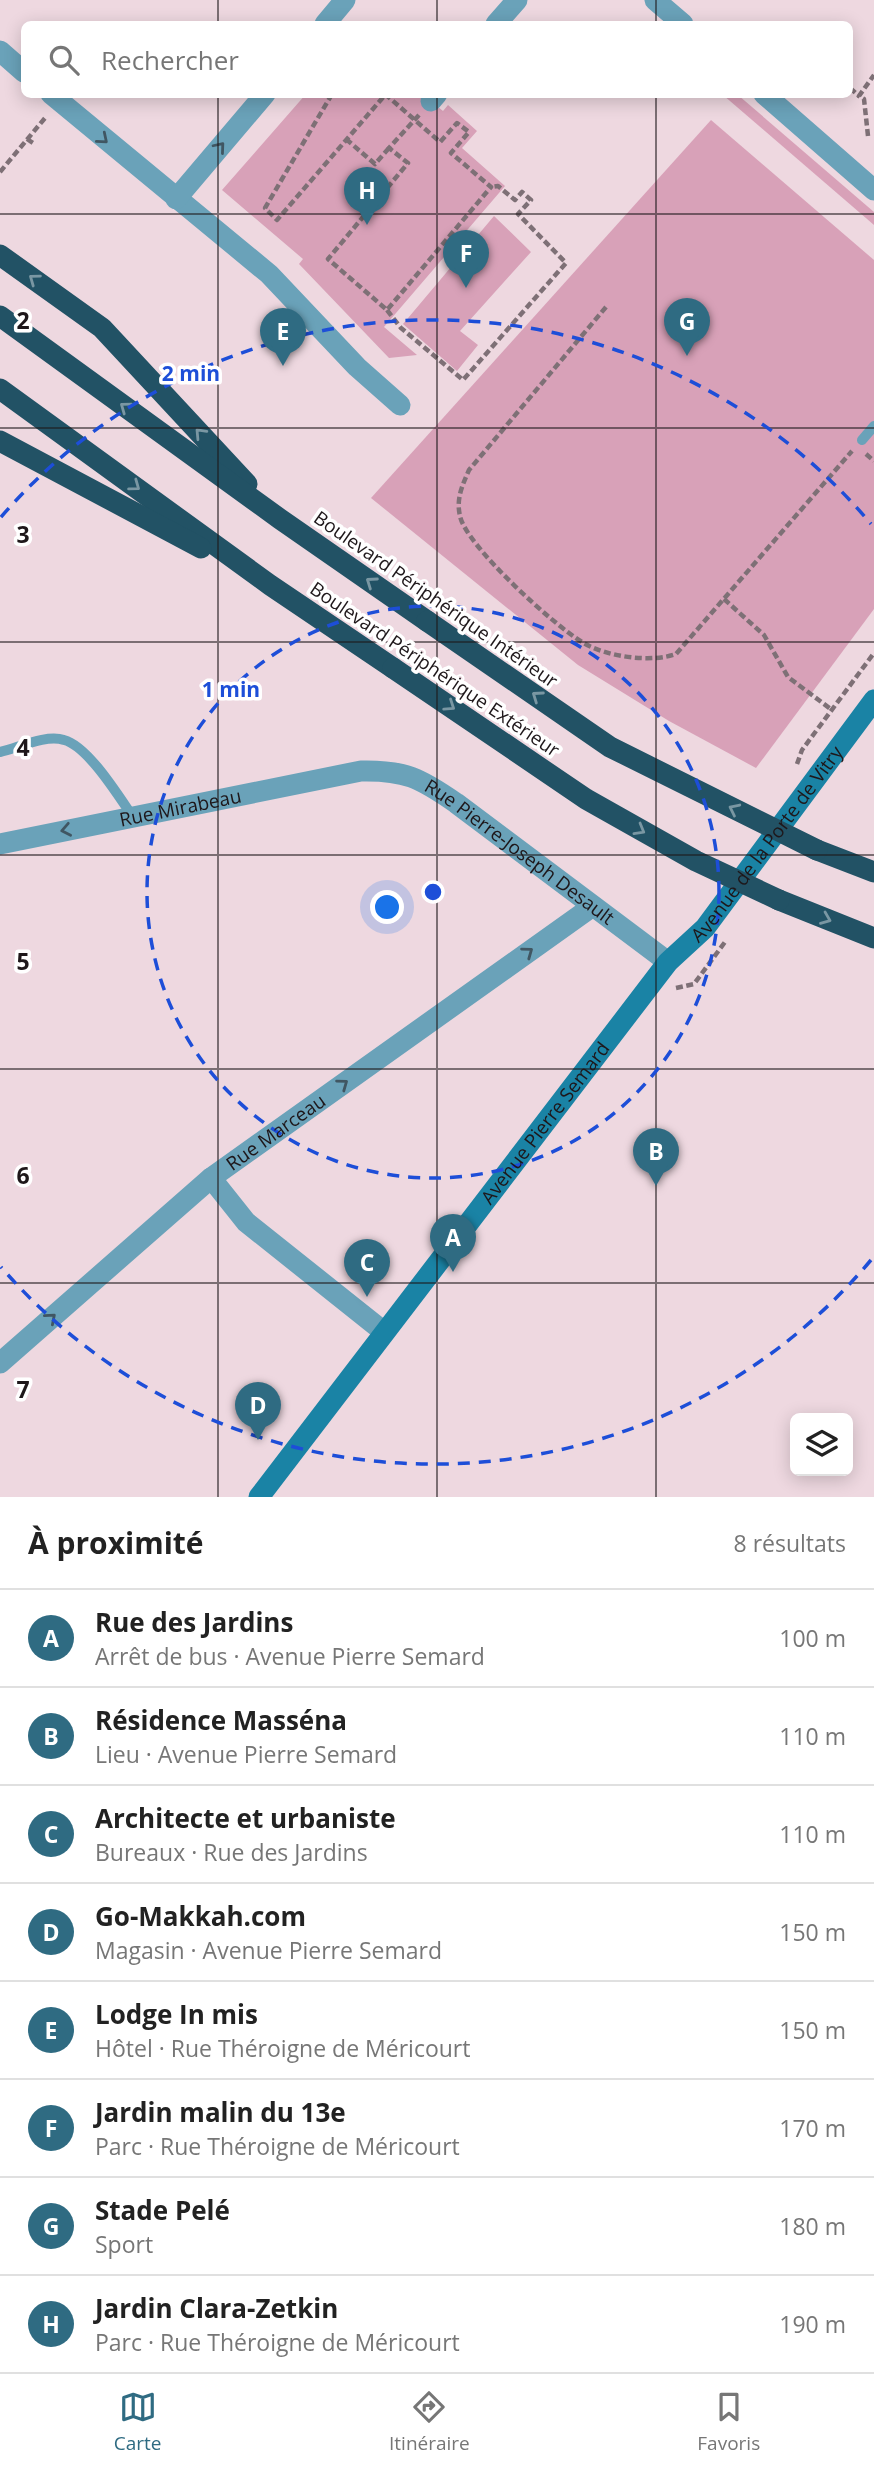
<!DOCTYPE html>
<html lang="fr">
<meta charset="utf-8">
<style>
:root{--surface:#fff;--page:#f6f6f6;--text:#222;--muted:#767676;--line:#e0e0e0;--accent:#2f6b82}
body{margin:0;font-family:"Open Sans",sans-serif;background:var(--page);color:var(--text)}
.controls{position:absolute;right:21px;bottom:21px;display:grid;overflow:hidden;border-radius:10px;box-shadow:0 4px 18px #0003}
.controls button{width:63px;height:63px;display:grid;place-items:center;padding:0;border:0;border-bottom:2px solid var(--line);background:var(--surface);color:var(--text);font:35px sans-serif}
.you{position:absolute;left:388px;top:908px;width:24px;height:24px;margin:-18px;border:5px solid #fff;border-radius:50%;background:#1a73e8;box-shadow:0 0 0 10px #1a73e833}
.badge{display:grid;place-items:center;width:46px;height:46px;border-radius:50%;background:var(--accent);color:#fff;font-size:23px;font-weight:700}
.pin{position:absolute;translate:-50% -58px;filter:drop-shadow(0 2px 4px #0008)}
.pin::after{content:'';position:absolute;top:37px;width:24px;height:21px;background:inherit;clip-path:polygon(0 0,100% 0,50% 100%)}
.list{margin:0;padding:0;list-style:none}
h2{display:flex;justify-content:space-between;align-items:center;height:91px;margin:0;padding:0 28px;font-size:30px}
h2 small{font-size:23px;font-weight:400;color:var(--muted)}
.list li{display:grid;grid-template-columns:46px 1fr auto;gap:21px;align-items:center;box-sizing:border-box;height:98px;padding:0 28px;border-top:2px solid var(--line)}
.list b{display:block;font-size:26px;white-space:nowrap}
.list p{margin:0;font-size:23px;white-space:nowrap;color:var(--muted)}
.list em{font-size:23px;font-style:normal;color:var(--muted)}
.icon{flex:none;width:38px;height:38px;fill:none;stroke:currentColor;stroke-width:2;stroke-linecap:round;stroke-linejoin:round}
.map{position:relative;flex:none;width:874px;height:1497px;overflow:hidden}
.search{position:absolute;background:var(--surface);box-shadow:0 4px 18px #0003;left:21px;right:21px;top:21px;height:77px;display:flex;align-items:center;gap:18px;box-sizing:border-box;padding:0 24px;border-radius:10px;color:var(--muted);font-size:26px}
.sheet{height:875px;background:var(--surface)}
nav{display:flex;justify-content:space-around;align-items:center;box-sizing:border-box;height:98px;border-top:2px solid var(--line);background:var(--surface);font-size:19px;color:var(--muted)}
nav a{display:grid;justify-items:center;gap:4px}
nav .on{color:var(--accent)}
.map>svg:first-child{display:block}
.green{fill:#d8a1b8}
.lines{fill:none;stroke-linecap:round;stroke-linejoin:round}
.path{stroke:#7e7076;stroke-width:4.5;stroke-dasharray:7 3.5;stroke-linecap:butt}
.lane{stroke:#6aa2b9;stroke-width:10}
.street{stroke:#6aa2b9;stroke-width:21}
.secondary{stroke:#1a83a5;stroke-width:21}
.highway{stroke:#225265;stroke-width:21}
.highway-bridge{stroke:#225265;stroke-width:21}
.oneway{stroke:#405662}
.oneway2{stroke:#7a97a3}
.grid{fill:none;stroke:#1e171a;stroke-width:2;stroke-opacity:0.55}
.ring{fill:none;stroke:#1d4ed8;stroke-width:3.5;stroke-dasharray:12 9}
.labels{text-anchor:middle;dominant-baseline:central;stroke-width:7;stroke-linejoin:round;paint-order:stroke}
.street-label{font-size:19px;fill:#1e171a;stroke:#fff}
.grid-label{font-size:23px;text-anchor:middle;font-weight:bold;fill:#1e171a;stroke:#fff;stroke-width:7;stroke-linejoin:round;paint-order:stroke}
.centre{fill:#1d4ed8;stroke:#fff;stroke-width:3.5}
.ring-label{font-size:21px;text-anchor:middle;font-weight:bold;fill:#1d4ed8;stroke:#fff;stroke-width:7;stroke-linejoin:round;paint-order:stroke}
</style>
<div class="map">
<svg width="874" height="1497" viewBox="0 0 874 1497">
<rect width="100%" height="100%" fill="#eed8e0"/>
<g class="green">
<path d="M 306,94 L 423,95 L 443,111 L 448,105 L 477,131 L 462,148 L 505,186 L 384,327 L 417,355 L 389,358 L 299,264 L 303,259 L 222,190 Z"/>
<path d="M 723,95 L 738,95 L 874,212 L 874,225 Z"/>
<path d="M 711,120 L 874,260 L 874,609 L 756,768 L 669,721 L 578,665 L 371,498 Z"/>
<path d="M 494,216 L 531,252 L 460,331 L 478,345 L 457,371 L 403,324 Z"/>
</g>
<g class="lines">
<g class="path">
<path d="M 850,88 L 859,96"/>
<path d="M 332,94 L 265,208 L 277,220 L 385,95"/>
<path d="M 385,94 L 440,142 L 457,123 L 469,132 L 451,153 L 491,187 L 387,310 L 328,259 L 408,163 L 389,148 L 419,115"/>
<path d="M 868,136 L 864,99 L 859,96 L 874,75"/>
<path d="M 27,139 L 33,143"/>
<path d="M 346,139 L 375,164 L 389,148"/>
<path d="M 0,172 L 45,118"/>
<path d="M 606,307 L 469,470 C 462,486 456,499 460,516 C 466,546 555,626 582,642 C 606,657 651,663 676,654 L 852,451"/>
<path d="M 387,310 L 401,328 L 463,380 L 566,263 L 518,214 L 531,200 L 522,192 L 515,200 L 498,186 L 491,187"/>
<path d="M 866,454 L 874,461"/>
<path d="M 724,599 L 764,635 L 788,677 L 832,710"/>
<path d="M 797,764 L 802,750 L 874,653"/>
<path d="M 676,988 L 694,984 L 725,942"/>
</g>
<g class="lane">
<path d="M 862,440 L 874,426"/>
<path d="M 0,752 C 18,748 46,734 64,740 C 88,746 119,797 133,817"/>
</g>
<g class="street">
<path d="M 655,0 L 683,24"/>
<path d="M 325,24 L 345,0"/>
<path d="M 496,24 L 517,0"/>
<path d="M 0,51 L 24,72"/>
<path d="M 51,94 L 269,274 L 357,367 L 400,405"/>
<path d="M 764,94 L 874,190"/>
<path d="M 431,101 L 437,94"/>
<path d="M 176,199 L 265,94"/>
<path id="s1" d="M 0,844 L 361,771 C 405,770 420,778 456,803 L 668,962"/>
<path d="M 211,1178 L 246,1222 L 384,1332"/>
<path id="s2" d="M 0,1363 L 211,1178 L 593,906"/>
</g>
<path class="secondary" id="s3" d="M 259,1497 L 668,962 L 705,928 L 874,700"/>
<g class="highway">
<path d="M 0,255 L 102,328 L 247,484"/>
<path d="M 0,316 L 280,519 L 427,621"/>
<path d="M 0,389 L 270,585 L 393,668"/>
<path d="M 0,441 L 201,548"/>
<path d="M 817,850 L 874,872"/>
<path d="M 779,900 L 874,938"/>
</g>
<g class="highway-bridge">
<path d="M 427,621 L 610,747 L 817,850"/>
<path d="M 393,668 L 586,799 L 696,861 L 779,900"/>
</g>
</g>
<defs><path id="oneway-chevron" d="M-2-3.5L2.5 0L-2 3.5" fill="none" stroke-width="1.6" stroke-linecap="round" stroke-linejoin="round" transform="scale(1.75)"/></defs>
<g class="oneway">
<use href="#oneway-chevron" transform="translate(103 139) rotate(40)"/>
<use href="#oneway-chevron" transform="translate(220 147) rotate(-50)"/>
<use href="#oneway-chevron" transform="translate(66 830) rotate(169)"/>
<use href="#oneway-chevron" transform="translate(528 952) rotate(-36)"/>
<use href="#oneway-chevron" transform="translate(343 1084) rotate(-36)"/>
<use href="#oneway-chevron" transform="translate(51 1318) rotate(-41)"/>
</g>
<g class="oneway2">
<use href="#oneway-chevron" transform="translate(34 279) rotate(-144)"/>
<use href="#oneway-chevron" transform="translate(125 407) rotate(-144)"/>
<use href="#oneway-chevron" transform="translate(200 433) rotate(-133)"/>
<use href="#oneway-chevron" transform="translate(135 486) rotate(36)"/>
<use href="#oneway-chevron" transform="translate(371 582) rotate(-145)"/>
<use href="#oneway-chevron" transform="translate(537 696) rotate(-145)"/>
<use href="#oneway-chevron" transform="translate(450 706) rotate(34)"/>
<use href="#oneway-chevron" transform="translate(734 809) rotate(-154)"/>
<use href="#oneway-chevron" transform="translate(640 830) rotate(30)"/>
<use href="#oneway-chevron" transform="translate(826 919) rotate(22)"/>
</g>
<path class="grid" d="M 218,0 L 218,24M 437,0 L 437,24M 656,0 L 656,24M 218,94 L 218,1497M 437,94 L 437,1497M 656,94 L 656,1497M 0,214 L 874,214M 0,428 L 874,428M 0,642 L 874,642M 0,855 L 874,855M 0,1069 L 874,1069M 0,1283 L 874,1283"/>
<g class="ring">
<circle cx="433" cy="892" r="286"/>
<path d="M871 1260A572 572 0 0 1 1 1267M1 517A572 572 0 0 1 871 524"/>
</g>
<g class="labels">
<g class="street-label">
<text transform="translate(436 599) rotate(35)">Boulevard Périphérique Intérieur</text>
<text transform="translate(435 669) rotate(34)">Boulevard Périphérique Extérieur</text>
<text stroke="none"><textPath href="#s1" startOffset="184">Rue Mirabeau</textPath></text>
<text stroke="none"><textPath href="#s3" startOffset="828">Avenue de la Porte de Vitry</textPath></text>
<text stroke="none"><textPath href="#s1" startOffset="551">Rue Pierre-Joseph Desault</textPath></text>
<text stroke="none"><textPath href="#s3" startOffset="471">Avenue Pierre Semard</textPath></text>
<text stroke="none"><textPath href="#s2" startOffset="360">Rue Marceau</textPath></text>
</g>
</g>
<g class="grid-label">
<text x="23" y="329">2</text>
<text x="23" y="543">3</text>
<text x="23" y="756">4</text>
<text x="23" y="970">5</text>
<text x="23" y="1184">6</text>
<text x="23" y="1398">7</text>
</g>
<circle cx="433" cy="892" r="10" class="centre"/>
<g class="ring-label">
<text x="191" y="381">2 min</text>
<text x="231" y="697">1 min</text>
</g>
</svg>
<div class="controls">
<button><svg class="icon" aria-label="layers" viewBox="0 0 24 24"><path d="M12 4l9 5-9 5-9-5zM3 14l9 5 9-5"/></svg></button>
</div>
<div class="you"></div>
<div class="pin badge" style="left:453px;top:1272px">A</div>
<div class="pin badge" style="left:656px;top:1186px">B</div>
<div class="pin badge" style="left:367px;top:1297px">C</div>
<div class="pin badge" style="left:258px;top:1440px">D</div>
<div class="pin badge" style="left:283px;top:366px">E</div>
<div class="pin badge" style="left:466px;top:288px">F</div>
<div class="pin badge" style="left:687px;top:356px">G</div>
<div class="pin badge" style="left:367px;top:225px">H</div>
<div class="search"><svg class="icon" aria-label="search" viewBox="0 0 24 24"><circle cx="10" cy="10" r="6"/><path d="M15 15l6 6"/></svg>Rechercher</div>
</div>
<section class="sheet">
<h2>À proximité<small>8 résultats</small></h2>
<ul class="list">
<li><span class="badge">A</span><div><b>Rue des Jardins</b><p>Arrêt de bus · Avenue Pierre Semard</p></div><em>100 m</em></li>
<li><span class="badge">B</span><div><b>Résidence Masséna</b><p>Lieu · Avenue Pierre Semard</p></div><em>110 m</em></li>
<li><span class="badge">C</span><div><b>Architecte et urbaniste</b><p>Bureaux · Rue des Jardins</p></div><em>110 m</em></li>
<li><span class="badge">D</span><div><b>Go-Makkah.com</b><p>Magasin · Avenue Pierre Semard</p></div><em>150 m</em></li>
<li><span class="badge">E</span><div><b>Lodge In mis</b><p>Hôtel · Rue Théroigne de Méricourt</p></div><em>150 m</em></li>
<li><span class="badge">F</span><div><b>Jardin malin du 13e</b><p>Parc · Rue Théroigne de Méricourt</p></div><em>170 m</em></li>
<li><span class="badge">G</span><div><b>Stade Pelé</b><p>Sport</p></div><em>180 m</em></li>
<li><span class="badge">H</span><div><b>Jardin Clara-Zetkin</b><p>Parc · Rue Théroigne de Méricourt</p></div><em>190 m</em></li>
</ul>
</section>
<nav>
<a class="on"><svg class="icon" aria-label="map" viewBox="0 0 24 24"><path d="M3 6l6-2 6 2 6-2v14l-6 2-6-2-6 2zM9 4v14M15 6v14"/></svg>Carte</a>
<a><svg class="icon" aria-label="directions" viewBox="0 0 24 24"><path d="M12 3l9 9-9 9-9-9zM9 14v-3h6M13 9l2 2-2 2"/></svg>Itinéraire</a>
<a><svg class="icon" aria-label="saved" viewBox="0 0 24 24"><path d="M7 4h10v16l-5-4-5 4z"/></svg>Favoris</a>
</nav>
